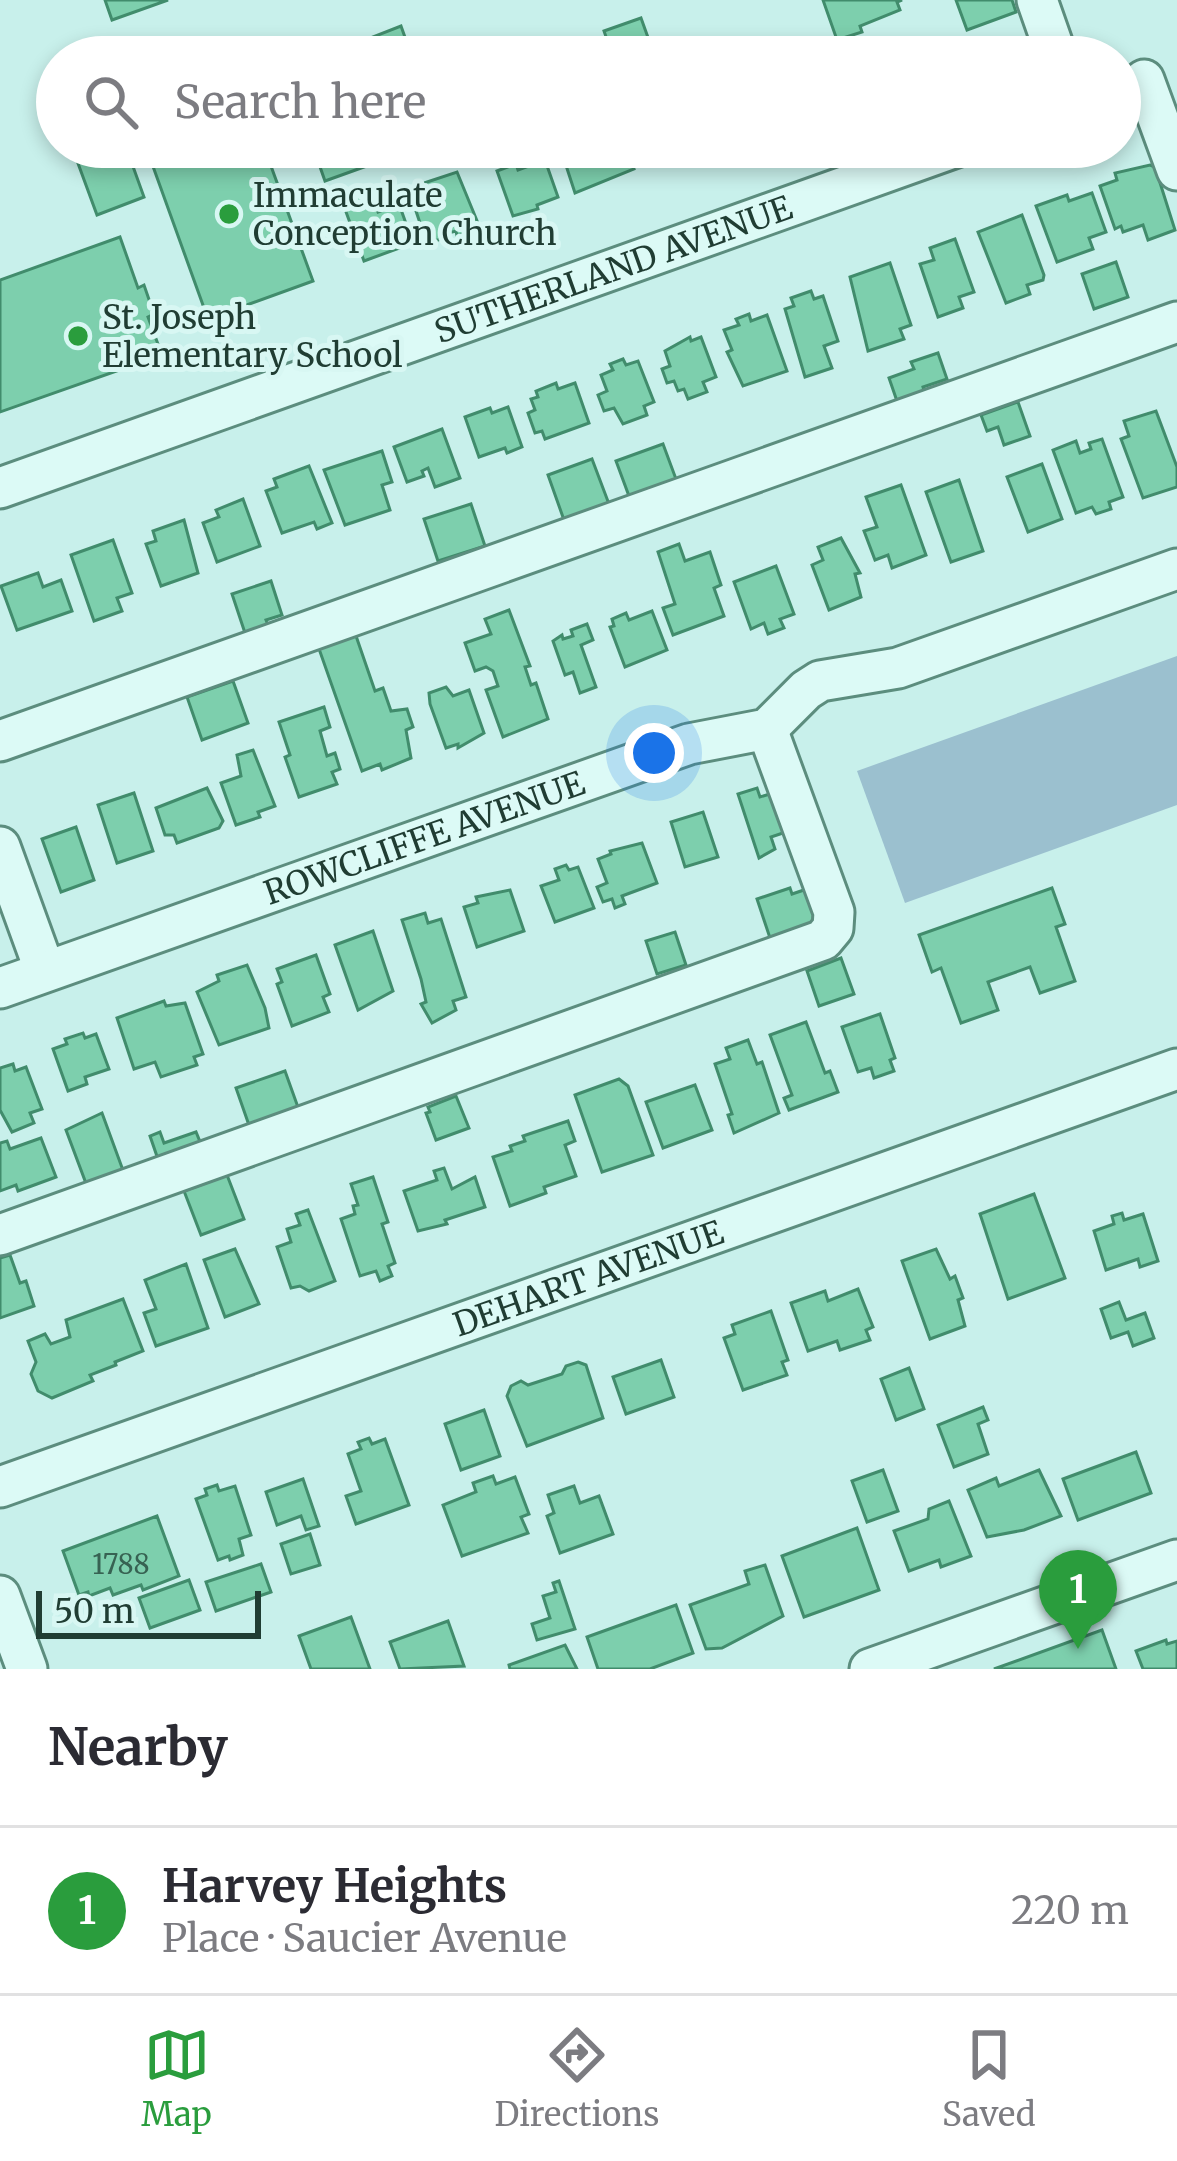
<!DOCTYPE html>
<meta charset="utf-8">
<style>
:root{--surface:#fff;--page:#f2f2f3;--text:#2b2b33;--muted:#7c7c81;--line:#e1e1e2;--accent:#2a9d3d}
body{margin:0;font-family:Merriweather,serif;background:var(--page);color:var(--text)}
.scale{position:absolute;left:36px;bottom:30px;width:225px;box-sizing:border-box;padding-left:12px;border:6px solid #203d33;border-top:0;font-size:33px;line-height:42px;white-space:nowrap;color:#203d33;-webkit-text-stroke:9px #d8f7f3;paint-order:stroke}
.you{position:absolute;left:654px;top:753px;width:42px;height:42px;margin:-30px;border:9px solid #fff;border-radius:50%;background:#1a73e8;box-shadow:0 0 0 18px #1a73e833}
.badge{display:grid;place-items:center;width:78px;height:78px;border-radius:50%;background:var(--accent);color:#fff;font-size:39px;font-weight:700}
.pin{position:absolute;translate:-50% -99px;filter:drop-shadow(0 3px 6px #0008)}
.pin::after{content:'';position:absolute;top:63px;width:42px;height:36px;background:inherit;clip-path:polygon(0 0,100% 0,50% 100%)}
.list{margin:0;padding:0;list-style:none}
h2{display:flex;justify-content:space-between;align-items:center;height:156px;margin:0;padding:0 48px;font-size:51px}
h2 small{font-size:39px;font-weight:400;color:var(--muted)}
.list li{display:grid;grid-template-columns:78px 1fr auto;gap:36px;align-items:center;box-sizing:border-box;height:168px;padding:0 48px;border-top:3px solid var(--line)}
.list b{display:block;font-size:45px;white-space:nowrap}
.list p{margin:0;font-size:39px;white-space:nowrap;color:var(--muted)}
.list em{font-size:39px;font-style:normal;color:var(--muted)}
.icon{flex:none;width:66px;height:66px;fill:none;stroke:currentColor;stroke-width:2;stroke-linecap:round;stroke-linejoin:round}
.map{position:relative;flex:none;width:1177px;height:1669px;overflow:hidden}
.search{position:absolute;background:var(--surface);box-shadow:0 6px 18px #0003;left:36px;right:36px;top:36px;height:132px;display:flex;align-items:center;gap:30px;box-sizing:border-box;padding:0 42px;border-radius:66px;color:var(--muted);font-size:45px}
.sheet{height:324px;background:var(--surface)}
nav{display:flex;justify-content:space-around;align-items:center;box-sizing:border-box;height:168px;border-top:3px solid var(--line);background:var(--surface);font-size:33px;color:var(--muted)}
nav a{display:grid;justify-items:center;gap:6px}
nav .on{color:var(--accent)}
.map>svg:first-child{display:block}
.green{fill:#9bc0cf}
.building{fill:#7dcfad;stroke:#418c6c;stroke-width:3}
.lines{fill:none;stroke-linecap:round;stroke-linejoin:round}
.minor-casing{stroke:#5c8d7e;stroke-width:45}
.minor{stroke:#dcfaf6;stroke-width:39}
.poi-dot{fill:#2a9d3d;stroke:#d8f7f3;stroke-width:4.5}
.labels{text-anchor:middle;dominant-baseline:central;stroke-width:10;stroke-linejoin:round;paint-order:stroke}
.number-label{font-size:27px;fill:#376252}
.poi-label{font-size:33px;fill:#203d33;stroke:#d8f7f3;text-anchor:start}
.street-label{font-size:33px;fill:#203d33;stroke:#d8f7f3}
</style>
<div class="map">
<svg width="1177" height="1669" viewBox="0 0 1177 1669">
<rect width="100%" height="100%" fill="#c8f0eb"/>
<path class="green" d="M 1177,656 L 1177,805 L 905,903 L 857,771 Z"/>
<g class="building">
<path d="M 105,0 L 168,0 L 112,20 Z"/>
<path d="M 823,0 L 902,0 L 897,2 L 900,10 L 860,26 L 862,32 L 837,40 Z"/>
<path d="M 956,0 L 1012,0 L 1016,12 L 967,30 Z"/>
<path d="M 641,18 L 655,57 L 613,57 L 604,31 Z"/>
<path d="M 401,26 L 412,57 L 377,57 L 370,38 Z"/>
<path d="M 72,147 L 126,147 L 144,197 L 97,215 Z"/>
<path d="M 146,147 L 264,147 L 313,281 L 208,319 Z"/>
<path d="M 313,147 L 369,147 L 375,163 L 325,181 Z"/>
<path d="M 560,147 L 626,147 L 634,169 L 575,193 Z"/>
<path d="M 545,160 L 558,197 L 537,205 L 538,209 L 513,216 L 497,171 L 516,164 L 518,170 Z"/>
<path d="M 1150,165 L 1155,167 L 1175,230 L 1148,240 L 1143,225 L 1123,232 L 1121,226 L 1115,229 L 1100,186 L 1117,180 L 1115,173 Z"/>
<path d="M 457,172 L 480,228 L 457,236 L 456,231 L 448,233 L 449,236 L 427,244 L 414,205 L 424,201 L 418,185 Z"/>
<path d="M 370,191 L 378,212 L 399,204 L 413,243 L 364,261 L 342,201 Z"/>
<path d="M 1092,193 L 1106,232 L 1089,238 L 1093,249 L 1057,262 L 1036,206 L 1067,195 L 1069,201 Z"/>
<path d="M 1022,215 L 1044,275 L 1043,280 L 1027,285 L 1030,294 L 1006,303 L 978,232 Z"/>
<path d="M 120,237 L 138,288 L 144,285 L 154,314 L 148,317 L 162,355 L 0,412 L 0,280 Z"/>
<path d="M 955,239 L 974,292 L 959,297 L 963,308 L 938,317 L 920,264 L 934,260 L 930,248 Z"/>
<path d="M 1116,262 L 1128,297 L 1094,309 L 1082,274 Z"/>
<path d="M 890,263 L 911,325 L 900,329 L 904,339 L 868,351 L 850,277 Z"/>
<path d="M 811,291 L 814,299 L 823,296 L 838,341 L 824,346 L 832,368 L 805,377 L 785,309 L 794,306 L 791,298 Z"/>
<path d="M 749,314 L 751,321 L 767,315 L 787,371 L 743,386 L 727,352 L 732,350 L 724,330 L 739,325 L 736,319 Z"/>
<path d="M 690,337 L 691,341 L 701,337 L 716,377 L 703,382 L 707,392 L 688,399 L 684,389 L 678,391 L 674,381 L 667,383 L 662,369 L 670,366 L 665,351 Z"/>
<path d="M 938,353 L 947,379 L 923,387 L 925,394 L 898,404 L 889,378 L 914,369 L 911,362 Z"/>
<path d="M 623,359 L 626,365 L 638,361 L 654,402 L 644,406 L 647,415 L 623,424 L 614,408 L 604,411 L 598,395 L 607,391 L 601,375 L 613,370 L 610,364 Z"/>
<path d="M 556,383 L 558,389 L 575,383 L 589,423 L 545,439 L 542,431 L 535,433 L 528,413 L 535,410 L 531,399 L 538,397 L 536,391 Z"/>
<path d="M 1018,402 L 1030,436 L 1004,445 L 998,427 L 987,431 L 981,415 Z"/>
<path d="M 508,407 L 522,447 L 507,453 L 505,448 L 479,457 L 465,417 L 490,408 L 492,413 Z"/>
<path d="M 1156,411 L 1177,467 L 1177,487 L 1143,498 L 1121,439 L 1129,436 L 1124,421 Z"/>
<path d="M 442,429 L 460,478 L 435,487 L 428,468 L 422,471 L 424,476 L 407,482 L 394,447 Z"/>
<path d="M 1102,439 L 1123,497 L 1109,502 L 1111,509 L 1096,514 L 1092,507 L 1076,513 L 1053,450 L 1076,441 L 1080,453 L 1091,449 L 1089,443 Z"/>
<path d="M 663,444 L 676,479 L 629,496 L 616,461 Z"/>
<path d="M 382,451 L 392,482 L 382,485 L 390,510 L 345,525 L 324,470 Z"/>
<path d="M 592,459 L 609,504 L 564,520 L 548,475 Z"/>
<path d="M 1042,464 L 1062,519 L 1028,532 L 1007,477 Z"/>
<path d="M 309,466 L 332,523 L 317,529 L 314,522 L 282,533 L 266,491 L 277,487 L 274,479 Z"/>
<path d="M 959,480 L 983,551 L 951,562 L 926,492 Z"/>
<path d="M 901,485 L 926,555 L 892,568 L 888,555 L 875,560 L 864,531 L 877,527 L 866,497 Z"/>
<path d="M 243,499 L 260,546 L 217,562 L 203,523 L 219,517 L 216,510 Z"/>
<path d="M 471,504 L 485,546 L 438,561 L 424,519 Z"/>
<path d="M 184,520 L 198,573 L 161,586 L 146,544 L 156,541 L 153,531 Z"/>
<path d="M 841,538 L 860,573 L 855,574 L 861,597 L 829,610 L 812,565 L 823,560 L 818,547 Z"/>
<path d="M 113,540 L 132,593 L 117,598 L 122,611 L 94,621 L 71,555 Z"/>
<path d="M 679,544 L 685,561 L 710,552 L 721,585 L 714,588 L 724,616 L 673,635 L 663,608 L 675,604 L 658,552 Z"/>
<path d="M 776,566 L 794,614 L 780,619 L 784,628 L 768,634 L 764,623 L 751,629 L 734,582 Z"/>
<path d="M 38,573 L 43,587 L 61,580 L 72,611 L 17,630 L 1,586 Z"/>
<path d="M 271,581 L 282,615 L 266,620 L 268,625 L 245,633 L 232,594 Z"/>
<path d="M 509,610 L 530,666 L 525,667 L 531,685 L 536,683 L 548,719 L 503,737 L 486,690 L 498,686 L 493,671 L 486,667 L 475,671 L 465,643 L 491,634 L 485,619 Z"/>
<path d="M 652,611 L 667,650 L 625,667 L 610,627 L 614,626 L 612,619 L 626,613 L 629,620 Z"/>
<path d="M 587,624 L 593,640 L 581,645 L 596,687 L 580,693 L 573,672 L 565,675 L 553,641 L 562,635 L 563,639 L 573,636 L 571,630 Z"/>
<path d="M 355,633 L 375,691 L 383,688 L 391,711 L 407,709 L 413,727 L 406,730 L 411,758 L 382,770 L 380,764 L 362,771 L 318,646 Z"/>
<path d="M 233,681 L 248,723 L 202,740 L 187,697 Z"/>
<path d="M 446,687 L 453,696 L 469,690 L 484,733 L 458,748 L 458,744 L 446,748 L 430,704 L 429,693 Z"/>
<path d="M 324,707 L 330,727 L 320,731 L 327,756 L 335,753 L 340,769 L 332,772 L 337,784 L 299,797 L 285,757 L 290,755 L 279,722 Z"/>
<path d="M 253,750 L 275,806 L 258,812 L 260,817 L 236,825 L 221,783 L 241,776 L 237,755 Z"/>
<path d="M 207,788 L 223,821 L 219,828 L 177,843 L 174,835 L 165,835 L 156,808 Z"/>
<path d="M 757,788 L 760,797 L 773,793 L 786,832 L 771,837 L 775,849 L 759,858 L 738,794 Z"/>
<path d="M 134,793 L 153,851 L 117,863 L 98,805 Z"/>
<path d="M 703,812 L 718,857 L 685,867 L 671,822 Z"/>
<path d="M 76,827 L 94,880 L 61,892 L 42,839 Z"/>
<path d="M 642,843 L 657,883 L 622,896 L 625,904 L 615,908 L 612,899 L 603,902 L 597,887 L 607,883 L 598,859 L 611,854 L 610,851 Z"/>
<path d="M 566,865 L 569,870 L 578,867 L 594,908 L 555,922 L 541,886 L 559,880 L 555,869 Z"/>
<path d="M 790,888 L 792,894 L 807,889 L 819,926 L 771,941 L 757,899 Z"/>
<path d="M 1052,888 L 1065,924 L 1056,927 L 1075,981 L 1040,993 L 1030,967 L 988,982 L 998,1010 L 961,1023 L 941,968 L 932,972 L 919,935 Z"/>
<path d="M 510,890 L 524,931 L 477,947 L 464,907 L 478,903 L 476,897 Z"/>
<path d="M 425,913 L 428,923 L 441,919 L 466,997 L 453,1001 L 456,1010 L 432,1023 L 421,1004 L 426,1002 L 421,979 L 402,920 Z"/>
<path d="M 373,931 L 393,991 L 358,1010 L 335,945 Z"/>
<path d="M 675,932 L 686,965 L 657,974 L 646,941 Z"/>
<path d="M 316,955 L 330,994 L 323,997 L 329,1012 L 292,1026 L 277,984 L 282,982 L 277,969 Z"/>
<path d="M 841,958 L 854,994 L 819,1006 L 807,971 Z"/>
<path d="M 247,965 L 265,1008 L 269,1028 L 219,1045 L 197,992 L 219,981 L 217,975 Z"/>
<path d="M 164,1001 L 166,1006 L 185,1003 L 203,1054 L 194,1057 L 197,1065 L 161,1077 L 155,1062 L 134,1069 L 117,1018 Z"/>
<path d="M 880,1014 L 895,1058 L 890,1060 L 894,1071 L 874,1078 L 871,1068 L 858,1072 L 842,1027 Z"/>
<path d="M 806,1022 L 825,1073 L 830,1071 L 838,1092 L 789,1110 L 784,1098 L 792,1095 L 770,1035 Z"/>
<path d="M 83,1033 L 85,1038 L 96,1034 L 109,1069 L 85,1077 L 87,1084 L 68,1091 L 53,1049 L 67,1044 L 65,1039 Z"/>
<path d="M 748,1040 L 757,1064 L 762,1062 L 779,1113 L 734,1133 L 728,1115 L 732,1114 L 715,1064 L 730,1059 L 726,1048 Z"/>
<path d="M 13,1064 L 15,1071 L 26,1067 L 42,1109 L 30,1113 L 34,1123 L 12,1132 L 0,1110 L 0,1068 Z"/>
<path d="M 285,1071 L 299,1110 L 250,1128 L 236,1088 Z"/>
<path d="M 619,1079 L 628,1086 L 653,1155 L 602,1172 L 575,1095 Z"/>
<path d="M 695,1085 L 712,1130 L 663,1148 L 646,1102 Z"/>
<path d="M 456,1096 L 469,1128 L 436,1140 L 426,1113 L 430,1112 L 428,1107 Z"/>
<path d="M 102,1113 L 124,1173 L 87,1186 L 66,1130 Z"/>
<path d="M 568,1121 L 575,1141 L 565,1145 L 576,1176 L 544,1187 L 546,1193 L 510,1206 L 493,1157 L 512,1151 L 510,1146 L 525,1141 L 523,1136 Z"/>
<path d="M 160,1132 L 164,1143 L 196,1132 L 203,1149 L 160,1165 L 150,1136 Z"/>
<path d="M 41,1138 L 56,1177 L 18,1191 L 16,1185 L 0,1191 L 0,1143 L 7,1141 L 10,1149 Z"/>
<path d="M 444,1168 L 452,1189 L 475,1177 L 485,1207 L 445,1220 L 447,1224 L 418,1231 L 404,1191 L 437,1180 L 434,1171 Z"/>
<path d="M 227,1175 L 244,1219 L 201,1235 L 184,1191 Z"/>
<path d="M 373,1177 L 388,1222 L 382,1224 L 395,1263 L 388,1266 L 392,1276 L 380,1281 L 376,1271 L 360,1276 L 341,1219 L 355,1214 L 353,1206 L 358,1205 L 351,1184 Z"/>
<path d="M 1034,1194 L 1065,1278 L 1008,1299 L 980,1214 Z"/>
<path d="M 308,1210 L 335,1281 L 309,1291 L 300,1286 L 291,1288 L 277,1247 L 291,1242 L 287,1229 L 300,1225 L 296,1214 Z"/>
<path d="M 1122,1213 L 1124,1220 L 1143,1214 L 1158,1261 L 1140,1267 L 1138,1259 L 1106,1270 L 1094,1231 L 1114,1224 L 1112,1216 Z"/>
<path d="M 235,1249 L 259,1304 L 225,1317 L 204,1260 Z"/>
<path d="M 936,1249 L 950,1279 L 955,1276 L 963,1298 L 958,1300 L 965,1326 L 930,1339 L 902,1261 Z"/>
<path d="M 10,1255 L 20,1283 L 26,1281 L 34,1306 L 0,1318 L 0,1258 Z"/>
<path d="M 186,1264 L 208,1328 L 156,1346 L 144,1313 L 156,1309 L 145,1280 Z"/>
<path d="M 858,1289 L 873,1327 L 866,1330 L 870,1340 L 840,1350 L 837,1341 L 808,1351 L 791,1303 L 825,1291 L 828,1301 Z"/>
<path d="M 123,1299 L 143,1351 L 115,1362 L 116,1365 L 90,1375 L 93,1381 L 52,1398 L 38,1391 L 31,1374 L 36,1362 L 28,1341 L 45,1334 L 51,1344 L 70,1337 L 66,1320 Z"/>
<path d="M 1119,1302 L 1126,1320 L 1145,1313 L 1154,1338 L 1133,1346 L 1128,1332 L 1111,1338 L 1101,1309 Z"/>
<path d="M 771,1311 L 788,1360 L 782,1362 L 787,1375 L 743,1390 L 724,1338 L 735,1334 L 732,1325 Z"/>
<path d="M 661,1360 L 674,1397 L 626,1414 L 613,1377 Z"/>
<path d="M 578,1362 L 586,1365 L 603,1418 L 527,1446 L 507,1396 L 511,1386 L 521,1381 L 528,1385 L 562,1374 L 566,1366 Z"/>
<path d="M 909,1368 L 924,1409 L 896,1420 L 881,1379 Z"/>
<path d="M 983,1407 L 988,1420 L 978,1424 L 988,1454 L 954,1467 L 938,1425 Z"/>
<path d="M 484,1410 L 500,1456 L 461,1470 L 445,1424 Z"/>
<path d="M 369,1438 L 372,1444 L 385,1439 L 409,1505 L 356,1524 L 346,1496 L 361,1491 L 348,1454 L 361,1449 L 358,1442 Z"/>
<path d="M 1136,1452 L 1151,1493 L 1078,1520 L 1063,1479 Z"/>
<path d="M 883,1470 L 898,1511 L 867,1522 L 852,1481 Z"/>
<path d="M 1039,1470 L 1061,1516 L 1024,1530 L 987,1537 L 968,1490 L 996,1478 L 999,1486 Z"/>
<path d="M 493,1476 L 496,1484 L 515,1477 L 529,1514 L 521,1517 L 528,1533 L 462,1556 L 443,1505 L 476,1492 L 473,1483 Z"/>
<path d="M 303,1479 L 319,1526 L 306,1530 L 301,1516 L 277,1525 L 266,1492 Z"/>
<path d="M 217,1485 L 219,1491 L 235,1486 L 251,1535 L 239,1539 L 243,1555 L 230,1560 L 229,1556 L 218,1560 L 196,1499 L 207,1495 L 205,1489 Z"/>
<path d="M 574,1486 L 580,1503 L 599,1496 L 613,1534 L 560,1553 L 547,1516 L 554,1513 L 548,1495 Z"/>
<path d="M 949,1501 L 971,1556 L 941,1567 L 939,1560 L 909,1571 L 894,1531 L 928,1519 L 929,1509 Z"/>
<path d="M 157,1516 L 179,1576 L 143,1590 L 141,1585 L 113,1595 L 110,1588 L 89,1596 L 88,1592 L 79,1595 L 63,1551 Z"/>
<path d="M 857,1528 L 879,1590 L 804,1617 L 782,1556 Z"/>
<path d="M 310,1534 L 320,1565 L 291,1574 L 281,1544 Z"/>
<path d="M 261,1564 L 271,1592 L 216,1611 L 206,1582 Z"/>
<path d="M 765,1565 L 783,1616 L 722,1648 L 706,1649 L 690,1605 L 749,1584 L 745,1571 Z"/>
<path d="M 189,1580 L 200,1610 L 150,1628 L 139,1598 Z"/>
<path d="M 559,1581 L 575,1629 L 537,1640 L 532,1624 L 550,1618 L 543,1596 L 556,1592 L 553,1583 Z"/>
<path d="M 676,1605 L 693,1653 L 650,1669 L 598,1669 L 587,1637 Z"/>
<path d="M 351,1617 L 370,1669 L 311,1669 L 299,1636 Z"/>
<path d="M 448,1621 L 464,1666 L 400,1669 L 390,1642 Z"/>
<path d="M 1102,1630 L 1116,1669 L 994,1669 Z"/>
<path d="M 1166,1640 L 1167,1644 L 1177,1641 L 1177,1669 L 1143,1669 L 1136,1651 Z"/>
<path d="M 565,1645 L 577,1669 L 510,1669 L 509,1665 Z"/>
</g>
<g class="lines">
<g class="minor-casing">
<g id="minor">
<path d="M 1037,0 L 1057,57"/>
<path d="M 1144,80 L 1177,170"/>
<path id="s1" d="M 0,488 L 956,147"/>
<path d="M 0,741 L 1177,322"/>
<path d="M 0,847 L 45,971"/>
<path id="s2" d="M 0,988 L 689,744 L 767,729 L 806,690 L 820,681 L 898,668 L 1177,569"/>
<path d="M 0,1235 L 823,940 L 833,928 L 834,912 L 767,729"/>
<path id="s3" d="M 0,1487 L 1177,1069"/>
<path d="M 0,1596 L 27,1669"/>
<path d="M 870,1669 L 1177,1560"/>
</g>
</g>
<use href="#minor" class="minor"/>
</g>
<g class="poi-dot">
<circle cx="229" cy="214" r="12"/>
<circle cx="78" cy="336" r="12"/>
</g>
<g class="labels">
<g class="number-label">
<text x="121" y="1564">1788</text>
</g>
<g class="poi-label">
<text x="253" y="195">Immaculate<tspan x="253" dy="38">Conception Church</tspan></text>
<text x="102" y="317">St. Joseph<tspan x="102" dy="38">Elementary School</tspan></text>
</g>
<g class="street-label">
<text stroke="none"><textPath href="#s1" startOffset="651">SUTHERLAND AVENUE</textPath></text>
<text stroke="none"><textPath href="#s2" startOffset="450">ROWCLIFFE AVENUE</textPath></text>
<text stroke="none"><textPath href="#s3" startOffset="624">DEHART AVENUE</textPath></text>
</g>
</g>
</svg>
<div class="scale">50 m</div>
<div class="you"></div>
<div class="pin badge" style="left:1078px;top:1649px">1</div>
<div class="search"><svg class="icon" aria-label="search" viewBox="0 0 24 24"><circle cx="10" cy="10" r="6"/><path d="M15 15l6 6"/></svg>Search here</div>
</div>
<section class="sheet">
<h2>Nearby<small></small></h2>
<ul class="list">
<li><span class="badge">1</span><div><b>Harvey Heights</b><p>Place · Saucier Avenue</p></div><em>220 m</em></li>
</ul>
</section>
<nav>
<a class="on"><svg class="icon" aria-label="map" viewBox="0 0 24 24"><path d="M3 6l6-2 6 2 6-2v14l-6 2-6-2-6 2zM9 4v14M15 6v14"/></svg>Map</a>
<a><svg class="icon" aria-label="directions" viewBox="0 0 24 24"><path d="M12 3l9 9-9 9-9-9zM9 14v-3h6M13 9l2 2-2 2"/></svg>Directions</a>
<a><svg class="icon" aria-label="saved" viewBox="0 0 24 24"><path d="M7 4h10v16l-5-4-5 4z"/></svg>Saved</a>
</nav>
